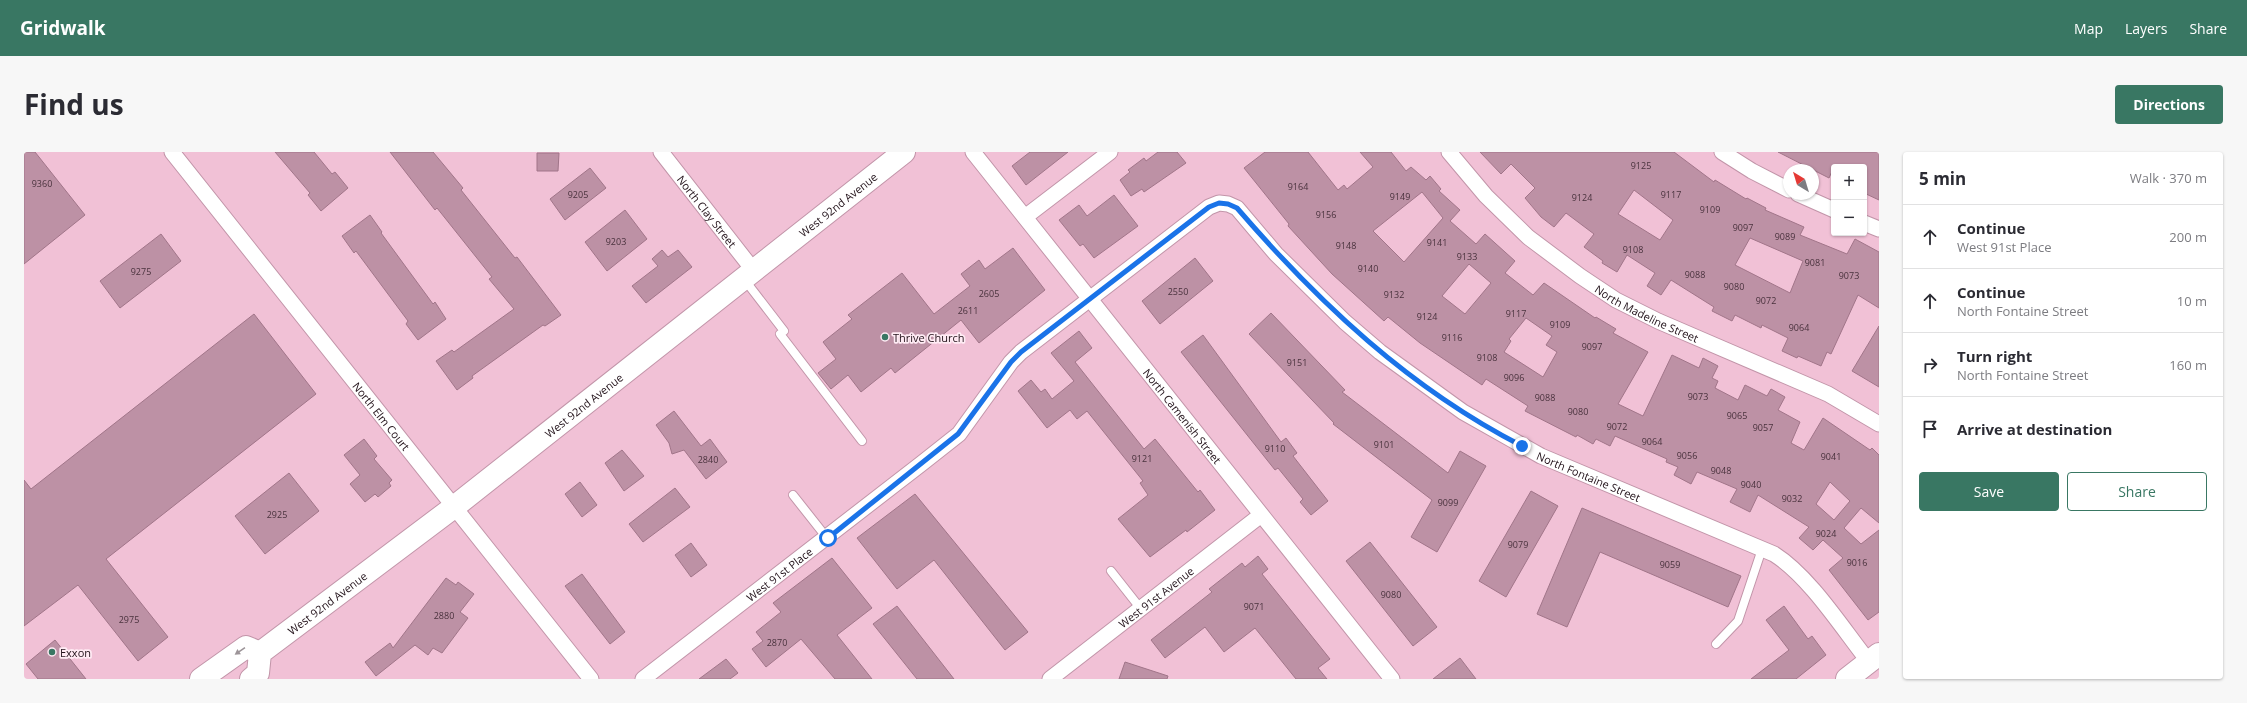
<!DOCTYPE html>
<meta charset="utf-8">
<style>
:root{--surface:#fff;--page:#f7f7f7;--text:#2b2b33;--muted:#7c7c81;--line:#e1e1e2;--accent:#397763}
body{margin:0;font-family:"Open Sans",sans-serif;background:var(--page);color:var(--text)}
.controls{position:absolute;right:12px;top:12px;display:grid;overflow:hidden;border-radius:4px;box-shadow:0 1px 3px #0004}
.controls button{width:36px;height:36px;display:grid;place-items:center;padding:0;border:0;border-bottom:1px solid var(--line);background:var(--surface);color:var(--text);font:20px sans-serif}
.compass{position:absolute;left:1759px;top:12px;width:36px;height:36px;border-radius:50%;background:var(--surface);box-shadow:0 1px 3px #0004;rotate:322deg}
.stop{position:absolute;width:12px;height:12px;margin:-9px;border:3px solid #1a73e8;border-radius:50%;background:#fff}
.stop.end{background:#1a73e8;border-color:#fff;box-shadow:0 1px 4px #0008}
.list{margin:0;padding:0;list-style:none}
h2{display:flex;justify-content:space-between;align-items:center;height:52px;margin:0;padding:0 16px;font-size:17px}
h2 small{font-size:13px;font-weight:400;color:var(--muted)}
.list li{display:grid;grid-template-columns:26px 1fr auto;gap:12px;align-items:center;box-sizing:border-box;height:64px;padding:0 16px;border-top:1px solid var(--line)}
.list b{display:block;font-size:15px;white-space:nowrap}
.list p{margin:0;font-size:13px;white-space:nowrap;color:var(--muted)}
.list em{font-size:13px;font-style:normal;color:var(--muted)}
.actions{display:flex;gap:8px;padding:12px 16px}
.actions a{flex:1;padding:9px 0;border:1px solid var(--accent);border-radius:4px;text-align:center;font-size:14px;color:var(--accent)}
.actions .main{background:var(--accent);color:#fff}
.icon{flex:none;width:22px;height:22px;fill:none;stroke:currentColor;stroke-width:2;stroke-linecap:round;stroke-linejoin:round}
.map{position:relative;flex:none;width:1855px;height:527px;overflow:hidden;border-radius:4px}
header{display:flex;align-items:center;gap:24px;box-sizing:border-box;height:56px;padding:0 20px;background:var(--accent);color:#fff}
header strong{font-size:19px}
nav{display:flex;gap:22px;margin-inline-start:auto;font-size:14px}
.intro{display:flex;align-items:center;justify-content:space-between;box-sizing:border-box;height:96px;padding:0 24px}
h1{margin:0;font-size:28px}
.button{padding:10px 18px;border-radius:4px;background:var(--accent);color:#fff;font-size:14px;font-weight:700}
main{display:flex;gap:24px;padding:0 24px}
aside{flex:1;background:var(--surface);border-radius:4px;box-shadow:0 1px 3px #0004}
.map>svg:first-child{display:block}
.building{fill:#bd91a5;stroke:#a17589;fill-rule:evenodd}
.lines{fill:none;stroke-linecap:round;stroke-linejoin:round}
.lane-casing{stroke:#c295a9;stroke-width:10}
.street-casing{stroke:#c295a9;stroke-width:17}
.secondary-casing{stroke:#c295a9;stroke-width:24}
.primary-casing{stroke:#c295a9;stroke-width:24}
.lane{stroke:#fff;stroke-width:8}
.street{stroke:#fff;stroke-width:15}
.secondary{stroke:#fff;stroke-width:22}
.primary{stroke:#fff;stroke-width:22}
.oneway{fill:#9c9498}
.route{stroke:#1a73e8;stroke-width:5}
.poi-dot{fill:#397763;stroke:#ffebf4;stroke-width:1.5}
.labels{text-anchor:middle;dominant-baseline:central;stroke-width:3.5;stroke-linejoin:round;paint-order:stroke}
.number-label{font-size:9px;fill:#49323d}
.street-label{font-size:11px;fill:#22121a;stroke:#ffebf4}
.poi-label{font-size:11px;fill:#22121a;stroke:#ffebf4;text-anchor:start}
</style>
<header>
<strong>Gridwalk</strong>
<nav><a>Map</a><a>Layers</a><a>Share</a></nav>
</header>
<div class="intro"><h1>Find us</h1><a class="button">Directions</a></div>
<main>
<div class="map">
<svg width="1855" height="527" viewBox="0 0 1855 527">
<rect width="100%" height="100%" fill="#f1c1d6"/>
<g class="building">
<path d="M 0,0 L 11,0 L 61,63 L 0,112 Z"/>
<path d="M 251,0 L 290,0 L 308,22 L 311,20 L 324,36 L 297,59 L 284,43 L 286,41 Z"/>
<path d="M 366,0 L 409,0 L 439,36 L 437,38 L 491,106 L 493,105 L 537,163 L 521,174 L 519,173 L 448,224 L 449,226 L 433,238 L 412,209 L 428,198 L 430,200 L 490,157 L 465,127 L 468,125 L 413,56 L 411,58 Z"/>
<path d="M 1006,0 L 1044,0 L 1002,33 L 988,14 Z"/>
<path d="M 1134,0 L 1153,0 L 1162,11 L 1120,40 L 1118,37 L 1107,44 L 1096,28 L 1106,20 L 1104,18 L 1120,6 L 1122,9 Z"/>
<path d="M 1241,0 L 1284,0 L 1314,38 L 1320,33 L 1323,37 L 1349,15 L 1336,0 L 1367,0 L 1382,19 L 1387,15 L 1402,28 L 1406,24 L 1417,37 L 1415,39 L 1436,58 L 1426,69 L 1452,92 L 1461,82 L 1491,109 L 1481,121 L 1509,143 L 1520,131 L 1571,166 L 1572,165 L 1592,177 L 1589,181 L 1624,200 L 1594,252 L 1619,264 L 1648,203 L 1675,216 L 1679,206 L 1694,214 L 1688,226 L 1694,229 L 1691,236 L 1714,248 L 1721,233 L 1743,244 L 1747,237 L 1761,245 L 1754,258 L 1776,270 L 1767,291 L 1780,298 L 1799,266 L 1846,298 L 1848,296 L 1855,303 L 1855,371 L 1837,356 L 1820,376 L 1837,392 L 1855,378 L 1855,460 L 1844,468 L 1805,418 L 1819,406 L 1799,388 L 1789,398 L 1775,386 L 1785,375 L 1734,343 L 1726,360 L 1706,350 L 1713,337 L 1673,320 L 1667,332 L 1650,323 L 1654,315 L 1642,310 L 1643,307 L 1591,284 L 1586,294 L 1572,287 L 1569,292 L 1553,283 L 1552,285 L 1501,259 L 1504,254 L 1462,227 L 1458,233 L 1396,191 L 1364,165 L 1360,169 L 1308,122 L 1264,74 L 1265,72 L 1220,16 ZM 1398,40 L 1419,66 L 1380,110 L 1349,79 ZM 1445,112 L 1467,131 L 1441,162 L 1418,144 ZM 1502,166 L 1528,184 L 1522,193 L 1533,200 L 1519,225 L 1480,200 L 1487,189 L 1485,187 ZM 1806,330 L 1826,349 L 1810,368 L 1792,352 Z"/>
<path d="M 1456,0 L 1650,0 L 1690,30 L 1691,28 L 1722,47 L 1723,46 L 1742,56 L 1741,58 L 1780,75 L 1776,83 L 1823,102 L 1831,87 L 1855,100 L 1855,156 L 1834,143 L 1807,202 L 1803,200 L 1797,214 L 1774,204 L 1773,206 L 1758,199 L 1764,186 L 1738,173 L 1737,176 L 1711,163 L 1708,169 L 1688,159 L 1690,155 L 1647,128 L 1637,143 L 1623,134 L 1631,121 L 1603,103 L 1593,120 L 1578,111 L 1579,109 L 1560,95 L 1570,82 L 1542,61 L 1530,75 L 1517,65 L 1501,46 L 1511,36 L 1487,12 L 1477,22 ZM 1610,38 L 1649,68 L 1636,88 L 1594,62 ZM 1726,86 L 1779,109 L 1766,141 L 1711,113 Z"/>
<path d="M 1754,0 L 1855,0 L 1855,48 L 1840,41 L 1840,15 L 1810,15 L 1805,26 Z"/>
<path d="M 513,1 L 535,1 L 534,19 L 513,19 Z"/>
<path d="M 566,16 L 582,36 L 541,68 L 526,47 Z"/>
<path d="M 1090,43 L 1114,74 L 1070,106 L 1059,92 L 1056,94 L 1035,68 L 1055,53 L 1063,64 Z"/>
<path d="M 601,58 L 623,87 L 583,119 L 561,90 Z"/>
<path d="M 346,63 L 358,80 L 357,81 L 409,152 L 411,150 L 422,167 L 394,188 L 382,172 L 384,169 L 332,99 L 330,101 L 318,84 Z"/>
<path d="M 137,82 L 157,109 L 96,156 L 76,129 Z"/>
<path d="M 989,96 L 1021,138 L 955,191 L 937,168 L 871,221 L 867,216 L 837,240 L 824,223 L 807,237 L 794,221 L 812,207 L 799,190 L 828,167 L 824,163 L 878,121 L 910,162 L 946,134 L 937,122 L 955,108 L 961,117 Z"/>
<path d="M 638,98 L 644,105 L 654,98 L 668,115 L 622,151 L 608,134 L 634,114 L 628,107 Z"/>
<path d="M 1171,106 L 1189,129 L 1136,172 L 1118,149 Z"/>
<path d="M 1247,161 L 1321,238 L 1318,240 L 1424,321 L 1436,299 L 1462,314 L 1413,400 L 1387,385 L 1408,348 L 1309,272 L 1310,271 L 1225,182 Z"/>
<path d="M 230,162 L 292,242 L 82,407 L 144,485 L 114,509 L 54,433 L 0,474 L 0,328 L 7,337 Z"/>
<path d="M 1855,174 L 1855,235 L 1828,219 Z"/>
<path d="M 1055,179 L 1068,196 L 1051,210 L 1120,297 L 1131,287 L 1174,340 L 1176,338 L 1191,358 L 1163,380 L 1162,378 L 1126,405 L 1094,367 L 1124,343 L 1116,331 L 1119,329 L 1063,259 L 1053,267 L 1046,258 L 1023,276 L 994,239 L 1007,228 L 1017,240 L 1021,237 L 1028,247 L 1050,229 L 1027,201 Z"/>
<path d="M 1179,183 L 1257,290 L 1262,286 L 1273,301 L 1269,304 L 1304,349 L 1287,363 L 1276,350 L 1279,347 L 1254,316 L 1251,318 L 1157,200 Z"/>
<path d="M 650,259 L 677,294 L 686,287 L 703,310 L 682,327 L 660,298 L 648,302 L 645,291 L 632,273 Z"/>
<path d="M 340,287 L 353,304 L 350,307 L 368,328 L 365,331 L 367,334 L 354,345 L 351,342 L 341,350 L 326,332 L 336,323 L 320,303 Z"/>
<path d="M 598,298 L 620,324 L 600,339 L 581,311 Z"/>
<path d="M 265,321 L 295,359 L 241,402 L 211,364 Z"/>
<path d="M 556,330 L 573,353 L 558,365 L 541,342 Z"/>
<path d="M 651,336 L 666,355 L 619,390 L 605,372 Z"/>
<path d="M 1507,339 L 1534,354 L 1482,445 L 1455,429 Z"/>
<path d="M 891,342 L 1004,480 L 981,498 L 910,408 L 873,437 L 833,386 Z"/>
<path d="M 1558,356 L 1717,424 L 1704,455 L 1576,400 L 1543,475 L 1513,462 Z"/>
<path d="M 1346,390 L 1413,475 L 1389,494 L 1322,409 Z"/>
<path d="M 667,391 L 683,413 L 667,425 L 651,403 Z"/>
<path d="M 1234,404 L 1244,417 L 1238,422 L 1306,507 L 1294,516 L 1303,527 L 1272,527 L 1231,476 L 1200,500 L 1181,475 L 1141,506 L 1127,488 L 1188,440 L 1185,437 L 1218,411 L 1221,415 Z"/>
<path d="M 808,406 L 848,456 L 813,483 L 848,527 L 811,527 L 777,487 L 742,515 L 728,497 L 739,489 L 732,480 L 757,460 L 749,451 Z"/>
<path d="M 558,422 L 601,480 L 586,492 L 541,434 Z"/>
<path d="M 422,426 L 432,433 L 434,430 L 450,442 L 436,460 L 444,466 L 418,501 L 409,496 L 404,503 L 391,493 L 352,524 L 341,510 L 366,491 L 369,496 Z"/>
<path d="M 873,454 L 930,527 L 893,527 L 849,472 Z"/>
<path d="M 1760,454 L 1784,487 L 1788,484 L 1802,503 L 1772,527 L 1727,527 L 1765,498 L 1742,468 Z"/>
<path d="M 31,488 L 62,527 L 14,527 L 2,512 Z"/>
<path d="M 1436,506 L 1452,527 L 1409,527 Z"/>
<path d="M 702,507 L 714,521 L 706,527 L 675,527 Z"/>
<path d="M 1101,510 L 1144,524 L 1143,527 L 1095,527 Z"/>
</g>
<g class="lines">
<g class="lane-casing">
<g id="lane">
<path d="M 720,127 L 760,179"/>
<path d="M 756,182 L 838,289"/>
<path d="M 769,343 L 803,386"/>
<path d="M 1087,419 L 1117,457"/>
<path d="M 1692,492 L 1714,469 L 1738,397"/>
</g>
</g>
<g class="street-casing">
<g id="street">
<path id="s1" d="M 148,0 L 567,527"/>
<path id="s2" d="M 637,0 L 730,119"/>
<path id="s3" d="M 949,0 L 1368,527"/>
<path id="s4" d="M 1425,0 L 1462,44 L 1504,85 L 1556,124 L 1592,148 L 1634,169 L 1804,242 L 1855,272"/>
<path d="M 1698,0 L 1728,19 L 1765,38"/>
<path d="M 1774,42 L 1810,58"/>
<path d="M 1001,65 L 1086,0"/>
<path d="M 1840,71 L 1855,77"/>
<path id="s5" d="M 619,527 L 897,312 L 935,282 L 987,210 L 997,200 L 1185,55 L 1195,51 L 1204,52 L 1213,56 L 1252,102 L 1321,170 L 1356,200 L 1439,260 L 1517,304 L 1750,402 C 1786,425 1818,476 1845,510"/>
<path id="s6" d="M 1026,527 L 1237,363"/>
</g>
</g>
<g class="secondary-casing">
<path id="secondary" d="M 1823,527 L 1855,502"/>
</g>
<g class="primary-casing">
<g id="primary">
<path d="M 177,527 L 222,495 L 236,501"/>
<path id="s7" d="M 227,527 L 234,521 L 236,501 L 430,355 L 880,0"/>
</g>
</g>
<use href="#lane" class="lane"/>
<use href="#street" class="street"/>
<use href="#secondary" class="secondary"/>
<use href="#primary" class="primary"/>
</g>
<defs><path id="oneway-solid" d="M-6-.8H1V-3.2L6.5 0L1 3.2V.8H-6Z"/></defs>
<use class="oneway" href="#oneway-solid" transform="translate(216 499) rotate(146)"/>
<g class="lines">
<path class="route" d="M 804,386 L 934,282 L 987,210 L 997,200 L 1185,55 L 1195,51 L 1204,52 L 1213,56 C 1295,151 1385,236 1498,294"/>
</g>
<g class="poi-dot">
<circle cx="861" cy="185" r="4"/>
<circle cx="28" cy="500" r="4"/>
</g>
<g class="labels">
<g class="number-label">
<text x="1617" y="13">9125</text>
<text x="18" y="31">9360</text>
<text x="1274" y="34">9164</text>
<text x="554" y="42">9205</text>
<text x="1647" y="42">9117</text>
<text x="1376" y="44">9149</text>
<text x="1558" y="45">9124</text>
<text x="1686" y="57">9109</text>
<text x="1302" y="62">9156</text>
<text x="1719" y="75">9097</text>
<text x="1761" y="84">9089</text>
<text x="592" y="89">9203</text>
<text x="1413" y="90">9141</text>
<text x="1322" y="93">9148</text>
<text x="1609" y="97">9108</text>
<text x="1443" y="104">9133</text>
<text x="1791" y="110">9081</text>
<text x="1344" y="116">9140</text>
<text x="117" y="119">9275</text>
<text x="1671" y="122">9088</text>
<text x="1825" y="123">9073</text>
<text x="1710" y="134">9080</text>
<text x="1154" y="139">2550</text>
<text x="965" y="141">2605</text>
<text x="1370" y="142">9132</text>
<text x="1742" y="148">9072</text>
<text x="944" y="158">2611</text>
<text x="1492" y="161">9117</text>
<text x="1403" y="164">9124</text>
<text x="1536" y="172">9109</text>
<text x="1775" y="175">9064</text>
<text x="1428" y="185">9116</text>
<text x="1568" y="194">9097</text>
<text x="1463" y="205">9108</text>
<text x="1273" y="210">9151</text>
<text x="1490" y="225">9096</text>
<text x="1674" y="244">9073</text>
<text x="1521" y="245">9088</text>
<text x="1554" y="259">9080</text>
<text x="1713" y="263">9065</text>
<text x="1593" y="274">9072</text>
<text x="1739" y="275">9057</text>
<text x="1628" y="289">9064</text>
<text x="1360" y="292">9101</text>
<text x="1251" y="296">9110</text>
<text x="1663" y="303">9056</text>
<text x="1807" y="304">9041</text>
<text x="1118" y="306">9121</text>
<text x="684" y="307">2840</text>
<text x="1697" y="318">9048</text>
<text x="1727" y="332">9040</text>
<text x="1768" y="346">9032</text>
<text x="1424" y="350">9099</text>
<text x="253" y="362">2925</text>
<text x="1802" y="381">9024</text>
<text x="1494" y="392">9079</text>
<text x="1833" y="410">9016</text>
<text x="1646" y="412">9059</text>
<text x="1367" y="442">9080</text>
<text x="1230" y="454">9071</text>
<text x="420" y="463">2880</text>
<text x="105" y="467">2975</text>
<text x="753" y="490">2870</text>
</g>
<g class="street-label">
<text stroke="none"><textPath href="#s7" startOffset="761">West 92nd Avenue</textPath></text>
<text stroke="none"><textPath href="#s2" startOffset="75">North Clay Street</textPath></text>
<text stroke="none"><textPath href="#s4" startOffset="258">North Madeline Street</textPath></text>
<text stroke="none"><textPath href="#s7" startOffset="437">West 92nd Avenue</textPath></text>
<text stroke="none"><textPath href="#s1" startOffset="337">North Elm Court</textPath></text>
<text stroke="none"><textPath href="#s3" startOffset="337">North Camenish Street</textPath></text>
<text stroke="none"><textPath href="#s5" startOffset="1217">North Fontaine Street</textPath></text>
<text stroke="none"><textPath href="#s5" startOffset="172">West 91st Place</textPath></text>
<text stroke="none"><textPath href="#s6" startOffset="134">West 91st Avenue</textPath></text>
<text stroke="none"><textPath href="#s7" startOffset="113">West 92nd Avenue</textPath></text>
</g>
<g class="poi-label">
<text x="869" y="185">Thrive Church</text>
<text x="36" y="500">Exxon</text>
</g>
</g>
</svg>
<div class="controls">
<button>+</button>
<button>−</button>
</div>
<svg class="compass" viewBox="-18 -18 36 36"><path d="M0-13l5 13h-10z" fill="#e53935"/><path d="M0 13l5-13h-10z" fill="#7c7c81"/></svg>
<div class="stop" style="left:804px;top:386px"></div>
<div class="stop end" style="left:1498px;top:294px"></div>
</div>
<aside>
<h2>5 min<small>Walk · 370 m</small></h2>
<ul class="list">
<li><svg class="icon" aria-label="ahead" viewBox="0 0 24 24"><path d="M12 20V5M6 11l6-6 6 6"/></svg><div><b>Continue</b><p>West 91st Place</p></div><em>200 m</em></li>
<li><svg class="icon" aria-label="ahead" viewBox="0 0 24 24"><path d="M12 20V5M6 11l6-6 6 6"/></svg><div><b>Continue</b><p>North Fontaine Street</p></div><em>10 m</em></li>
<li><svg class="icon" aria-label="right" viewBox="0 0 24 24"><path d="M7 20v-9h11M14 6l5 5-5 5"/></svg><div><b>Turn right</b><p>North Fontaine Street</p></div><em>160 m</em></li>
<li><svg class="icon" aria-label="arrive" viewBox="0 0 24 24"><path d="M6 21V4h12l-3 4 3 4H6"/></svg><div><b>Arrive at destination</b></div></li>
</ul>
<div class="actions"><a class="main">Save</a><a>Share</a></div>
</aside>
</main>
